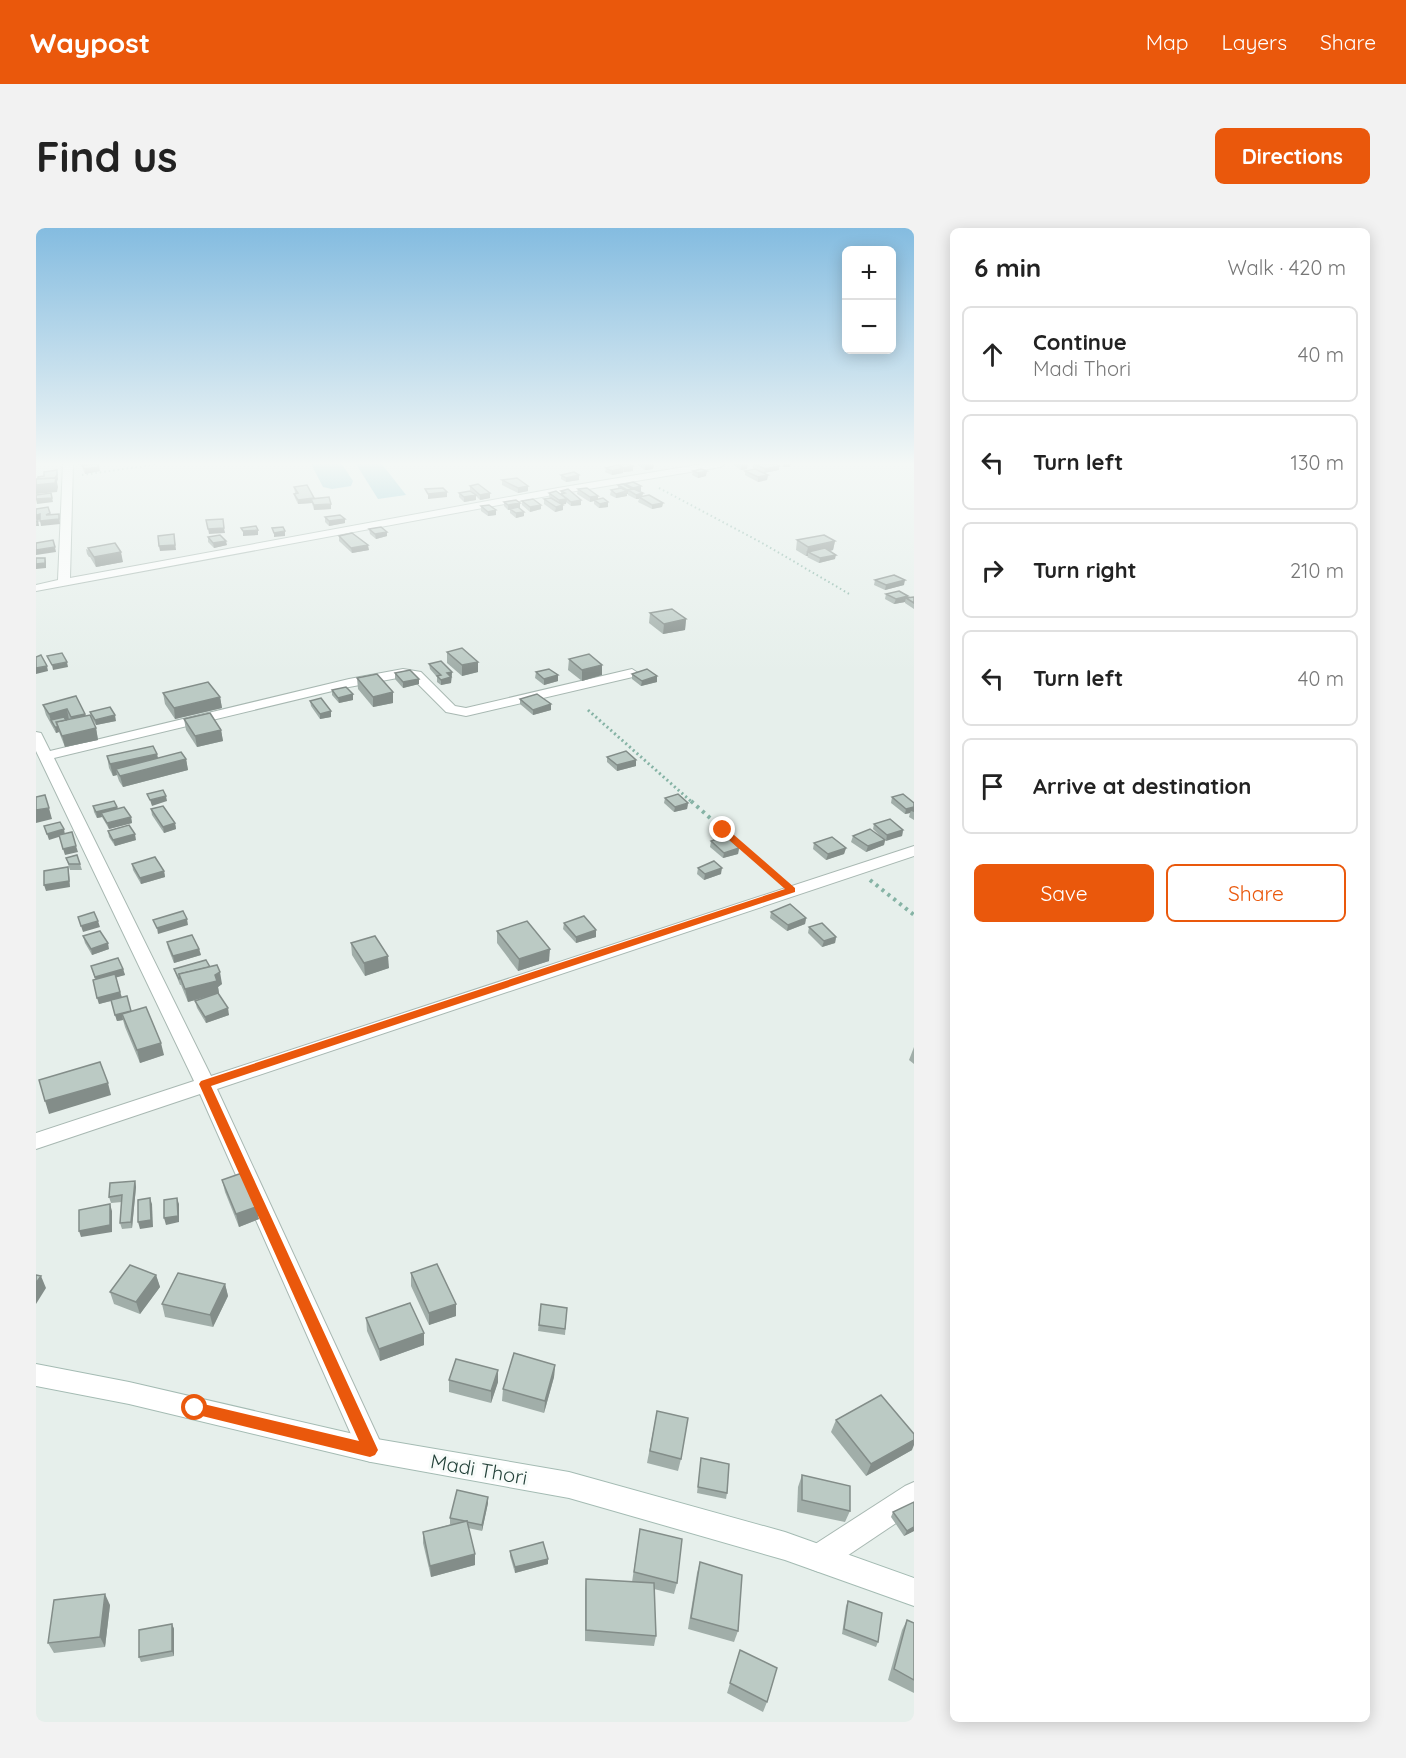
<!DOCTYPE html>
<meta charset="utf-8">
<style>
:root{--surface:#fff;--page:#f2f2f2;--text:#222;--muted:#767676;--line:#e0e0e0;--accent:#ea580c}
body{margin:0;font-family:Quicksand,sans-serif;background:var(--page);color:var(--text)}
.controls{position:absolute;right:18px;top:18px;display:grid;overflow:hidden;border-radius:9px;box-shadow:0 3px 15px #0003}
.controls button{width:54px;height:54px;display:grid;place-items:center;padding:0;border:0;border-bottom:2px solid var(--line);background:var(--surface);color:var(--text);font:30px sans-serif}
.stop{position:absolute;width:18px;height:18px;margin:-14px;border:4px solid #ea580c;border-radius:50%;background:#fff}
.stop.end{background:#ea580c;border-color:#fff;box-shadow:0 2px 6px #0008}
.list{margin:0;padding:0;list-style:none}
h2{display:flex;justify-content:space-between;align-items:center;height:78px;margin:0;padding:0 24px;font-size:26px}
h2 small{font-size:20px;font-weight:400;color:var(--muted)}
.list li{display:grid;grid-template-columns:39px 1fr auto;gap:18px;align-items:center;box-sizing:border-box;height:96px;margin:0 12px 12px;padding:0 12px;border:2px solid var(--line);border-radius:9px}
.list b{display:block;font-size:22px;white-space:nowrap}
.list p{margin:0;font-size:20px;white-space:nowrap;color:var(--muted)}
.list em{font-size:20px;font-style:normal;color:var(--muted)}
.actions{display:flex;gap:12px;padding:18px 24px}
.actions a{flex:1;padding:14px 0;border:2px solid var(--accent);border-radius:9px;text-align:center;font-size:21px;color:var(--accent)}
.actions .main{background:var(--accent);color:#fff}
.icon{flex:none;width:33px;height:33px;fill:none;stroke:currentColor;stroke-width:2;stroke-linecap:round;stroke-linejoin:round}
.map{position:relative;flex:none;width:878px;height:1494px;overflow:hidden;border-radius:9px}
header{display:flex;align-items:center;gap:36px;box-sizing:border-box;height:84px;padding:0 30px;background:var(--accent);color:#fff}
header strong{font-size:28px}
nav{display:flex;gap:33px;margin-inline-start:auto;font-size:21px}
.intro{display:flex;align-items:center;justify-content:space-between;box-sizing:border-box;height:144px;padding:0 36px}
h1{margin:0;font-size:42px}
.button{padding:15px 27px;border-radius:9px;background:var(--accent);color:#fff;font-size:21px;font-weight:700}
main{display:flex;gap:36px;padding:0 36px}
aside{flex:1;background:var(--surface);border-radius:9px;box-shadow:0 3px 15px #0003}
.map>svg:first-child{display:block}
.water{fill:#8ec9d4}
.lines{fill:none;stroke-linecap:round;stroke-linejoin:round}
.minor-casing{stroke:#a8b8b2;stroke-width:2}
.secondary-casing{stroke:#a4bbb3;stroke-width:2}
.path-far2{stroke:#86b3a5;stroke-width:2;stroke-dasharray:1.5 3;stroke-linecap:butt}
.path-far1{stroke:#86b3a5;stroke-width:3;stroke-dasharray:2 3;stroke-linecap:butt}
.path{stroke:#86b3a5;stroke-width:4;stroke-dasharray:3 4.5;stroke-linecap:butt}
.minor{fill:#fff;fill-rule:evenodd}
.secondary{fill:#fff;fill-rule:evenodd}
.wall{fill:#a1aea9}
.shaded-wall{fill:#838d89}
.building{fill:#bbcac4;stroke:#838d89;stroke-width:1.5}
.route{fill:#ea580c}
.labels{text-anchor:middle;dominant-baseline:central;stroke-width:6;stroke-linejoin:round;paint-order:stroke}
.near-street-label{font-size:20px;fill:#24423a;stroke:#f7fbf9}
</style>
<header>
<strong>Waypost</strong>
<nav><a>Map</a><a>Layers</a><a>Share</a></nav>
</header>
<div class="intro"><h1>Find us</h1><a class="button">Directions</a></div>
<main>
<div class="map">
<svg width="878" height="1494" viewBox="0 0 878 1494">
<rect width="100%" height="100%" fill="#e6efeb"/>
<g class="water">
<path d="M 275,236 L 306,236 L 317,253 L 315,258 L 296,261 L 287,259 Z"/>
<path d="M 320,236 L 346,236 L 370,267 L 342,271 Z"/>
</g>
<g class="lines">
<g class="minor-casing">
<g id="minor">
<path d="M 27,236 L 37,236 L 34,350 L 522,260 L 667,236 L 689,236 L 684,239 L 522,266 L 0,363 L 0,357 L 22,352 Z"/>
<path d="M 367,441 L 385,444 L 419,478 L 430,480 L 596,441 L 602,445 L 601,448 L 430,488 L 410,484 L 376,450 L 367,449 L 313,459 L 18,530 L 175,848 L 878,618 L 878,628 L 181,861 L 348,1222 L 344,1231 L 335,1234 L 326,1231 L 164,866 L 0,921 L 0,905 L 158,853 L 0,523 L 0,504 L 5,505 L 14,523 L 313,451 Z"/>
<path d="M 878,1254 L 878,1283 L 793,1340 L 783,1344 L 773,1340 L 769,1330 L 773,1320 L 869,1258 Z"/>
</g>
</g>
<g class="secondary-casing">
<path id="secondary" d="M 0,1136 L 93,1154 L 335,1210 L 533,1244 L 749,1304 L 878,1350 L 878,1378 L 749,1332 L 533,1270 L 335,1234 L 93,1176 L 0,1158 Z"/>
</g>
<g class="path-far2">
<path d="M 46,247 L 122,236"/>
<path d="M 623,260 L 728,316 L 815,367"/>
</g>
<path class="path-far1" d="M 552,482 L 657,575"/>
<g class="path">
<path d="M 655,573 L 744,652"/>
<path d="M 834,652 L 878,687"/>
</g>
<use href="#minor" class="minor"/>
<use href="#secondary" class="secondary"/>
</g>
<g class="wall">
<path d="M 37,236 L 61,236 L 64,243 L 49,246 L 47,242 L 46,238 L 49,237 Z"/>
<path d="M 582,236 L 597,238 L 597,243 L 587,244 L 587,245 L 576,247 L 569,244 L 570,240 L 582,238 Z"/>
<path d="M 601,236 L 618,236 L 617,241 L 609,242 L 601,237 Z"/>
<path d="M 698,236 L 711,236 L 711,241 L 705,242 L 697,237 Z"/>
<path d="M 717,236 L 740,236 L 743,242 L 728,245 L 717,240 Z"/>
<path d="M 657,243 L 670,248 L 662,250 L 656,247 Z"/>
<path d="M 709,243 L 732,247 L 731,252 L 722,254 L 709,247 Z"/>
<path d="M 525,247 L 543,252 L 530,254 L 525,251 Z"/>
<path d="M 466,252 L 492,263 L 482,265 L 466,257 Z"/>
<path d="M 589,256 L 605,263 L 603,263 L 607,265 L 606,268 L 627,275 L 626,279 L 616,281 L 602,274 L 603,271 L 600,271 L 592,267 L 592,266 L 591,266 L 591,268 L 580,270 L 574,267 L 575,262 L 582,261 L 582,257 L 589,257 Z"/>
<path d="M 434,258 L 454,265 L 454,270 L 444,272 L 440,268 L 440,272 L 428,274 L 423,269 L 423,265 L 436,264 L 434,262 Z"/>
<path d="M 258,259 L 278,270 L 295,276 L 295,281 L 278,282 L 276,275 L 262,276 L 259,270 L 258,266 L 259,265 Z"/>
<path d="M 542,261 L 562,271 L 572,279 L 563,280 L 558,276 L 558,273 L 554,274 L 541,266 Z"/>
<path d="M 525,263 L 545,277 L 535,278 L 530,274 L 530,276 L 526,276 L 527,282 L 519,284 L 508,276 L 508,271 L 514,270 L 513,269 L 513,265 L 525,267 Z"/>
<path d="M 486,273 L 505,277 L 505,281 L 494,284 L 486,277 Z"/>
<path d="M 468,274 L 484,280 L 483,280 L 488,284 L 488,288 L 480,290 L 474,285 L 474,281 L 472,282 L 468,278 Z"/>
<path d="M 445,278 L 460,282 L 460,287 L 452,288 L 445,283 Z"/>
<path d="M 289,289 L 309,291 L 309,295 L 293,298 L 289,294 Z"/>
<path d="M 333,301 L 351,304 L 351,308 L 340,311 L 334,306 Z"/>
<path d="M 303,308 L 333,322 L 316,325 L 303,313 Z"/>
<path d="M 172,309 L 191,317 L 178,320 L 172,314 Z"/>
<path d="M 761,312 L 799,313 L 797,322 L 794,323 L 799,331 L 783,335 L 771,329 L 772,328 L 770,328 L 760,322 Z"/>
<path d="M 50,321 L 87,334 L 60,339 L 54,329 L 53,329 L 51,326 Z"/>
<path d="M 839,352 L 868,357 L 849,362 L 838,357 Z"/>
<path d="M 850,366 L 871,370 L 878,369 L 878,381 L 869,375 L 869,374 L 858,376 L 849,371 Z"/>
<path d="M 614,385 L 650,391 L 649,402 L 627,406 L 613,395 Z"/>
<path d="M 411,424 L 442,444 L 426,448 L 411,435 Z"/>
<path d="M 533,431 L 566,437 L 566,447 L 546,453 L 532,442 Z"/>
<path d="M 393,436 L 416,444 L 415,455 L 405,457 L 401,454 L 401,449 L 394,441 Z"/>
<path d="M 500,444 L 522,447 L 522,453 L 508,457 L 499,450 Z"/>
<path d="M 359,445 L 383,456 L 367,460 L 359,451 Z"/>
<path d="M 596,446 L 621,448 L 621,454 L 605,458 L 596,451 Z"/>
<path d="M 321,450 L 357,475 L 337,479 L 322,461 Z"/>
<path d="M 296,462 L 317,472 L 303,475 L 296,467 Z"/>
<path d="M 127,465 L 184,469 L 186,480 L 139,491 L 129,476 Z"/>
<path d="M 40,468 L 50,488 L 60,500 L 62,512 L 29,519 L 23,504 L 20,505 L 10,487 L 7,477 Z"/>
<path d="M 484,471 L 515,476 L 515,482 L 497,487 L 484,476 Z"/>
<path d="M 274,473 L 295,489 L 284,491 L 275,478 Z"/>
<path d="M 54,484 L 80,493 L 60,497 L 55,489 Z"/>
<path d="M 148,491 L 185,502 L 187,513 L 161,519 L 150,502 Z"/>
<path d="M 121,526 L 122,530 L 150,531 L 152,542 L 87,559 L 83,553 L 81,547 L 77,548 L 73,540 L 71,528 Z"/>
<path d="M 571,529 L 600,538 L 581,543 L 571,534 Z"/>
<path d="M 856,569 L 878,575 L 878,592 L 873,589 L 874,585 L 869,586 L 855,575 Z"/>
<path d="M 629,570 L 652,575 L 651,581 L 638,584 L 628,575 Z"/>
<path d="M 57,578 L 81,579 L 81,581 L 95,589 L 96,595 L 73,601 L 66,589 L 61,590 L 58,584 Z"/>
<path d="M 115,581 L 139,595 L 140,601 L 128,605 L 116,587 Z"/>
<path d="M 838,596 L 867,602 L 866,608 L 849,612 L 848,617 L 830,624 L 815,614 L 817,608 L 845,609 L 837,601 Z"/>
<path d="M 72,603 L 100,612 L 79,618 L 73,609 Z"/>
<path d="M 675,613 L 703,620 L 702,626 L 687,630 L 674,619 Z"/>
<path d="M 778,615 L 810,620 L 808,626 L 790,632 L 777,621 Z"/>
<path d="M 30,630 L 44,636 L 46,642 L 34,642 Z"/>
<path d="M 96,636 L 128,643 L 129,649 L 105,656 L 97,642 Z"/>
<path d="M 662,640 L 685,646 L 668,652 L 661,646 Z"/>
<path d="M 735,684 L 770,690 L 769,696 L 751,703 L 734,690 Z"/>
<path d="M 528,695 L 560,709 L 540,715 L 527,701 Z"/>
<path d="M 773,699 L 800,709 L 799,715 L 786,719 L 772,705 Z"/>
<path d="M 461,703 L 513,733 L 482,743 L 461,715 Z"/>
<path d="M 47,708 L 73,721 L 56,727 L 49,715 Z"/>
<path d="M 131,714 L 163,721 L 165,727 L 138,735 L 132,720 Z"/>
<path d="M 315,715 L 353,740 L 329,748 L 316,727 Z"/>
<path d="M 55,738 L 87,741 L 89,747 L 80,749 L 86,770 L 95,784 L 128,827 L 104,835 L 89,799 L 87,792 L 81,793 L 75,773 L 63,776 L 59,751 Z"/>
<path d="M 174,739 L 186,756 L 182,759 L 183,765 L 182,765 L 193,787 L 170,795 L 161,780 L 159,773 L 181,766 L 152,774 L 145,757 L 144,757 L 140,747 L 138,741 Z"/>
<path d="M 878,819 L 878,836 L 873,832 Z"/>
<path d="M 186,952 L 223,991 L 203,999 L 189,964 Z"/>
<path d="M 99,953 L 100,959 L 96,1000 L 86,1001 L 84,995 L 86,974 L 75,975 L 73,969 Z"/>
<path d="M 375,1045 L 420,1088 L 393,1097 L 375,1058 Z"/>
<path d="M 120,1047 L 124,1059 L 104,1086 L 78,1076 L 74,1064 Z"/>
<path d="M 189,1056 L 192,1068 L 177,1099 L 129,1089 L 126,1076 Z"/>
<path d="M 505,1076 L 531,1080 L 529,1107 L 502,1103 Z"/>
<path d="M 330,1090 L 388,1105 L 388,1117 L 344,1133 L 331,1103 Z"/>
<path d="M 519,1137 L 518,1149 L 508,1185 L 466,1173 L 467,1161 Z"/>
<path d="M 413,1152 L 462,1154 L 455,1175 L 413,1164 Z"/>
<path d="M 621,1183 L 645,1231 L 642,1243 L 611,1235 Z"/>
<path d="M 800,1192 L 876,1222 L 830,1248 L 795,1204 Z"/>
<path d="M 665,1230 L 691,1265 L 690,1271 L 661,1265 Z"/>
<path d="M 766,1247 L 814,1283 L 809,1294 L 761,1284 L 762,1259 Z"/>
<path d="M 452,1269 L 452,1275 L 446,1303 L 432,1300 L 439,1337 L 395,1349 L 387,1315 L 387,1304 L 416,1296 L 414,1296 L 414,1290 Z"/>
<path d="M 857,1284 L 878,1303 L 868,1308 L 855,1289 Z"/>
<path d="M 604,1301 L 641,1355 L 638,1366 L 618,1361 L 620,1408 L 618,1418 L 549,1413 L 549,1362 L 550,1351 L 596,1354 Z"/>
<path d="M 474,1323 L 512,1336 L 479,1345 L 474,1328 Z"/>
<path d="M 664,1334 L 702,1403 L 698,1414 L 652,1401 L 661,1345 Z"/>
<path d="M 812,1373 L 842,1414 L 840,1419 L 806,1406 L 810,1378 Z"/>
<path d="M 74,1377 L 69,1419 L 18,1425 L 12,1415 Z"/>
<path d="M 871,1392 L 878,1395 L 878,1465 L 852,1452 L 866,1402 Z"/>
<path d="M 136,1396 L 138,1401 L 138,1428 L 105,1434 L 103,1429 Z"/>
<path d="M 704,1422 L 731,1474 L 727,1484 L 691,1465 Z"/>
</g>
<g class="shaded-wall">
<path d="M 618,236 L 617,241 L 609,242 L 609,238 Z"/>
<path d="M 712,236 L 711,241 L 705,242 L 706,237 Z"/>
<path d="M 748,236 L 755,236 L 754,239 L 747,239 Z"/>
<path d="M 597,238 L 597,243 L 588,244 L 588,240 Z"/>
<path d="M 743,238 L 743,242 L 728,245 L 729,241 Z"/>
<path d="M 63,239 L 64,243 L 49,246 L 49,241 Z"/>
<path d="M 587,240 L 587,245 L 576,247 L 576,243 Z"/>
<path d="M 21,242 L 22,251 L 21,254 L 22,259 L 21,264 L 0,266 L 0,257 Z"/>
<path d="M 671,243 L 670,248 L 662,250 L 662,245 Z"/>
<path d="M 543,247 L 543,252 L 530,254 L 530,250 Z"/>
<path d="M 732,247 L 731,252 L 722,254 L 722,249 Z"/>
<path d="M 492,258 L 492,263 L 482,265 L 482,260 Z"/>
<path d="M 605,258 L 605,263 L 597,265 L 597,260 Z"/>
<path d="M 596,261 L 592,262 L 592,266 L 591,266 L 591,268 L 580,270 L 580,266 L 591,264 L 591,262 Z"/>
<path d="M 411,264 L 411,269 L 392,271 L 392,266 Z"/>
<path d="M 15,265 L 17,274 L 1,276 L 0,271 Z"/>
<path d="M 454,265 L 454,270 L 444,272 L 444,267 Z"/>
<path d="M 607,265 L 606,270 L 603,269 L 603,271 L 600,271 L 600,267 Z"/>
<path d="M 440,267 L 440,272 L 428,274 L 428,269 Z"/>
<path d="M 562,268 L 562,272 L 554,274 L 554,269 Z"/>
<path d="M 275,271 L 276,275 L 262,276 L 262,272 Z"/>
<path d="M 531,271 L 530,276 L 523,277 L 523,272 Z"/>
<path d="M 545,272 L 545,277 L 535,278 L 535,274 Z"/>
<path d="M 572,274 L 572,279 L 563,280 L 564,276 Z"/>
<path d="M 484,275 L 484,280 L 472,282 L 472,277 Z"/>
<path d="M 627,275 L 626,279 L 616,281 L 616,277 Z"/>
<path d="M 295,276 L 295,281 L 278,282 L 278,277 Z"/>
<path d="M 505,277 L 505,281 L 494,284 L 494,279 Z"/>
<path d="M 527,277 L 527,282 L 519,284 L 520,279 Z"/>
<path d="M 460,282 L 460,287 L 452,288 L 452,284 Z"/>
<path d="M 488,284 L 488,288 L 480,290 L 480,285 Z"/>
<path d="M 4,286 L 5,291 L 2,292 L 3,298 L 0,298 L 1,287 Z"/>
<path d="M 23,286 L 24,296 L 5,298 L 4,293 Z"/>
<path d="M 309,291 L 309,295 L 293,298 L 293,293 Z"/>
<path d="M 188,300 L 189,305 L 173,306 L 172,301 Z"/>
<path d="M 222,302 L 222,307 L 207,308 L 207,303 Z"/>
<path d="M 249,303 L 249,308 L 238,309 L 238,305 Z"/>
<path d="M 351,304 L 351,308 L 340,311 L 339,306 Z"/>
<path d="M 138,306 L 140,322 L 124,323 L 123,318 Z"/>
<path d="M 190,313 L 191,317 L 178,320 L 177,315 Z"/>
<path d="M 799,313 L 797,322 L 777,327 L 772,324 L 772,328 L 770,328 L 772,319 Z"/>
<path d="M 332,317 L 333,322 L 316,325 L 315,320 Z"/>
<path d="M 19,319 L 20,324 L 0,327 L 0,322 Z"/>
<path d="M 85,324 L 87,334 L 60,339 L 58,329 Z"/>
<path d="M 800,327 L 799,331 L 783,335 L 784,330 Z"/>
<path d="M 9,330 L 10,334 L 10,340 L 0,341 L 0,336 Z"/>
<path d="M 869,352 L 868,357 L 849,362 L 850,357 Z"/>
<path d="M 872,368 L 871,371 L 870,370 L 869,374 L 858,376 L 860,371 Z"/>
<path d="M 650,391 L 649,402 L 627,406 L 628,396 Z"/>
<path d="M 31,434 L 32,439 L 17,442 L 16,437 Z"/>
<path d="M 442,434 L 442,444 L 426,448 L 426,437 Z"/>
<path d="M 566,437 L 566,447 L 546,453 L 546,442 Z"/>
<path d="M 11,438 L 12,443 L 0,446 L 0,440 Z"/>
<path d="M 416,444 L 415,455 L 405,457 L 405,452 L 411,445 Z"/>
<path d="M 522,447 L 522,453 L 508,457 L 508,451 Z"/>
<path d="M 621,448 L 621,454 L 605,458 L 606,453 Z"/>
<path d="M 383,451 L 383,456 L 367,460 L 367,454 Z"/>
<path d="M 357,464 L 357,475 L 337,479 L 337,469 Z"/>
<path d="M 317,466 L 317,472 L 303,475 L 302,470 Z"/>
<path d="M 184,469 L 186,480 L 139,491 L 138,480 Z"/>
<path d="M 515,476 L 515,482 L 497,487 L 497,482 Z"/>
<path d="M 31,481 L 33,492 L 15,492 L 16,497 L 13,486 Z"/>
<path d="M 295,483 L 295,489 L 284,491 L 284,486 Z"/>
<path d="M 49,486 L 52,497 L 38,500 L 35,489 Z"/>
<path d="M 79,487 L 80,493 L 60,497 L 59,492 Z"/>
<path d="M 19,499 L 22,499 L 23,504 L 20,505 Z"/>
<path d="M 60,500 L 62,512 L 29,519 L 26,508 Z"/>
<path d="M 185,502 L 187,513 L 161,519 L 159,508 Z"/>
<path d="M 121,526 L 123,537 L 80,541 L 81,547 L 77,548 L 74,536 Z"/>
<path d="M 150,531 L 152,542 L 87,559 L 84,548 Z"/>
<path d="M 600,532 L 600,538 L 581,543 L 581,537 Z"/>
<path d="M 130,568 L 131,573 L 116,578 L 114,572 Z"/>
<path d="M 652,575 L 651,581 L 638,584 L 639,579 Z"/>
<path d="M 81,579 L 82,585 L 65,585 L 66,589 L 61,590 L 60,584 Z"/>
<path d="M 878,579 L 878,584 L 875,583 L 874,585 L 869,586 L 870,581 Z"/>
<path d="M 13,580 L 16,591 L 0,595 L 0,582 Z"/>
<path d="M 95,589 L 96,595 L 73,601 L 71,595 Z"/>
<path d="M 139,595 L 140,601 L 128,605 L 127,599 Z"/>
<path d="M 28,601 L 29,607 L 13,612 L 11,606 Z"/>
<path d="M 867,602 L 866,608 L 850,613 L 851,607 Z"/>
<path d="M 99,606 L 100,612 L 79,618 L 77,612 Z"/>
<path d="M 849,612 L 848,617 L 830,624 L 832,618 Z"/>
<path d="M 40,618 L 42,624 L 29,627 L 27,621 Z"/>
<path d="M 703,620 L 702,626 L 687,630 L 688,625 Z"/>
<path d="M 810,620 L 808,626 L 790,632 L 792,626 Z"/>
<path d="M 32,639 L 33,645 L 34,659 L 10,663 L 8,657 Z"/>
<path d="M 686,640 L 685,646 L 668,652 L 669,646 Z"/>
<path d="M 128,643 L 129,649 L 105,656 L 104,650 Z"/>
<path d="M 770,690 L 769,696 L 751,703 L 752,697 Z"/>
<path d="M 151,691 L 152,697 L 122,706 L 121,700 Z"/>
<path d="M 62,693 L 64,699 L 47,704 L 45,698 Z"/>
<path d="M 560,702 L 560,709 L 540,715 L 540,709 Z"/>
<path d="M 800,709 L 799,715 L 786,719 L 788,713 Z"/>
<path d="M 72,715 L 73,721 L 56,727 L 55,721 Z"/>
<path d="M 163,721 L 165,727 L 138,735 L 137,728 Z"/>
<path d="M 514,721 L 513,733 L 482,743 L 483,731 Z"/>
<path d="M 352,728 L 353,740 L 329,748 L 328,735 Z"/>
<path d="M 87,741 L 89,747 L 61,755 L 59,749 Z"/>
<path d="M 184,744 L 186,756 L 182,759 L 183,765 L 152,774 L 149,761 Z"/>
<path d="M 84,764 L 86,770 L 63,776 L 61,770 Z"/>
<path d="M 192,780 L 193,787 L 170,795 L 169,789 Z"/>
<path d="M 95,783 L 86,786 L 87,792 L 81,793 L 79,787 Z"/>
<path d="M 125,815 L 128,827 L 104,835 L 101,822 Z"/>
<path d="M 72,855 L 75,867 L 13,886 L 9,873 Z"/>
<path d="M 99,953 L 100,959 L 96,1000 L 95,994 Z"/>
<path d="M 114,970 L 116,976 L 117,999 L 104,1001 L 102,994 Z"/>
<path d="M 141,970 L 143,976 L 143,994 L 130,997 L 128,990 Z"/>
<path d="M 74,976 L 76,983 L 76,1004 L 45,1009 L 43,1003 Z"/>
<path d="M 220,979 L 223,991 L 203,999 L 200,986 Z"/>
<path d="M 120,1047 L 124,1059 L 104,1086 L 100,1074 Z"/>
<path d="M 5,1048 L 10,1060 L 0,1076 L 0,1055 Z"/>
<path d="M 189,1056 L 192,1068 L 177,1099 L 174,1087 Z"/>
<path d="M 420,1076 L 420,1088 L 393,1097 L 393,1085 Z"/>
<path d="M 388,1105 L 388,1117 L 344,1133 L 343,1121 Z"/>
<path d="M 519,1137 L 518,1149 L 508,1185 L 509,1173 Z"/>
<path d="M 462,1142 L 462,1154 L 455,1175 L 455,1163 Z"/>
<path d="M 878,1212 L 878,1217 L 876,1222 L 830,1248 L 835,1236 Z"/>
<path d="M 452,1269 L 452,1275 L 446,1303 L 446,1297 Z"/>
<path d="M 878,1299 L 878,1303 L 868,1308 L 871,1303 Z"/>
<path d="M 439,1326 L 439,1337 L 395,1349 L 394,1338 Z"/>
<path d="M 512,1331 L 512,1336 L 479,1345 L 479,1339 Z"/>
<path d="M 69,1366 L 74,1377 L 69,1419 L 64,1409 Z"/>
<path d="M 136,1396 L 138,1401 L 138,1428 L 136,1423 Z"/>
</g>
<g class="building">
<path d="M 55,236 L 61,236 L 63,239 L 49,241 L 46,238 Z"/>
<path d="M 582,236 L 593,236 L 597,238 L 588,240 Z"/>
<path d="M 719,236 L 740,236 L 743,238 L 729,241 Z"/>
<path d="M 581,237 L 587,240 L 576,243 L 570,240 Z"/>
<path d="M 665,241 L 671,243 L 662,245 L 657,243 Z"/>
<path d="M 719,241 L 732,247 L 722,249 L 709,243 Z"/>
<path d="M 21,242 L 21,247 L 19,250 L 2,251 L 2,249 L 8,248 L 8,244 Z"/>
<path d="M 538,244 L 543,247 L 530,250 L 525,247 Z"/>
<path d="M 20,250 L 19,255 L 0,257 L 0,251 Z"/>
<path d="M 481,250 L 492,258 L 482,260 L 466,252 Z"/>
<path d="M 597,254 L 605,258 L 597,260 L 589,256 Z"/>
<path d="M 442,256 L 454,265 L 444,267 L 434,258 Z"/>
<path d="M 587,256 L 596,261 L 591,262 L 582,257 Z"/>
<path d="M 271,257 L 278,270 L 262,272 L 258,266 L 262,265 L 258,259 Z"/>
<path d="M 407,260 L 411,264 L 392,266 L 389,261 Z"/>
<path d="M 551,260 L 562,268 L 554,269 L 542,261 Z"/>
<path d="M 585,260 L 591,263 L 580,266 L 575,262 Z"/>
<path d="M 532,261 L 545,272 L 535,274 L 525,266 L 529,265 L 525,263 Z"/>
<path d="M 598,261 L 607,265 L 600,267 L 592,262 Z"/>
<path d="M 434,263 L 440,267 L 428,269 L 423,265 Z"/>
<path d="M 520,263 L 531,271 L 523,272 L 513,265 Z"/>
<path d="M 15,265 L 16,270 L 0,271 L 0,267 Z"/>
<path d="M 613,267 L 627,275 L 616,277 L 603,269 Z"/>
<path d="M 293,269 L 295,276 L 278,277 L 275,271 Z"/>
<path d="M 515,270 L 527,277 L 520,279 L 508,271 Z"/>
<path d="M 567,270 L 572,274 L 564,276 L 558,272 Z"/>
<path d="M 497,271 L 505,277 L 494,279 L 486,273 Z"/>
<path d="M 480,272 L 484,275 L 472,277 L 468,274 Z"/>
<path d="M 453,277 L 460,282 L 452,284 L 445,278 Z"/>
<path d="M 12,279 L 14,285 L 10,287 L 23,286 L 23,291 L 4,293 L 4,286 L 1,287 L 2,293 L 0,294 L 0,281 Z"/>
<path d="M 482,279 L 488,284 L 480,285 L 474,281 Z"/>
<path d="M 304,287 L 309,291 L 293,293 L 289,289 Z"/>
<path d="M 187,291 L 188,300 L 172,301 L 170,292 Z"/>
<path d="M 220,298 L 222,302 L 207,303 L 205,300 Z"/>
<path d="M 247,299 L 249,303 L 238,305 L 236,300 Z"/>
<path d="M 345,299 L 351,304 L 339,306 L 333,301 Z"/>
<path d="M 316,305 L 332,317 L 315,320 L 303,308 Z"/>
<path d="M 138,306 L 139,317 L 123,318 L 122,308 Z"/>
<path d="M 184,307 L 190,313 L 177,315 L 172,309 Z"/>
<path d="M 788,307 L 799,313 L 772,319 L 761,312 Z"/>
<path d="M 17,312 L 19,319 L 0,322 L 0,315 Z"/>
<path d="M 79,315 L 85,324 L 58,329 L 52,320 Z"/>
<path d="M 789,320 L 800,327 L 784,330 L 772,324 Z"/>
<path d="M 0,330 L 9,330 L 9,335 L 0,336 Z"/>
<path d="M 858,347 L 869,352 L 850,357 L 839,352 Z"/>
<path d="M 863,363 L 872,368 L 860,371 L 850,366 Z"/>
<path d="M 878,369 L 878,375 L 870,370 Z"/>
<path d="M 636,381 L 650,391 L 628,396 L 614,385 Z"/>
<path d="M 426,420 L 442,434 L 426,437 L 411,424 Z"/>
<path d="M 26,425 L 31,434 L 16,437 L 11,428 Z"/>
<path d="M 553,426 L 566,437 L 546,442 L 533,431 Z"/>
<path d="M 5,427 L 11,438 L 0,440 L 0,429 Z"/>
<path d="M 405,433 L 416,444 L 411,445 L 415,449 L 405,452 L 401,448 L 405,447 L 393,436 Z"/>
<path d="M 513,441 L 522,447 L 508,451 L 500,444 Z"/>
<path d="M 611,441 L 621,448 L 606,453 L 596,446 Z"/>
<path d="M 374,442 L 383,451 L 367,454 L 359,445 Z"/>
<path d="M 341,446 L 357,464 L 337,469 L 321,450 Z"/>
<path d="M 172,454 L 184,469 L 138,480 L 127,465 Z"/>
<path d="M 310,459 L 317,466 L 302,470 L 296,462 Z"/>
<path d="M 501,466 L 515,476 L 497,482 L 484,471 Z"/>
<path d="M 40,468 L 49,486 L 35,489 L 31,481 L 13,486 L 7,477 Z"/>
<path d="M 285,470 L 295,483 L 284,486 L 274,473 Z"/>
<path d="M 74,479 L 79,487 L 59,492 L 54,484 Z"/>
<path d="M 174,485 L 185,502 L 159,508 L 148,491 Z"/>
<path d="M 54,487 L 60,500 L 26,508 L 20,494 Z"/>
<path d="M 28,489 L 30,492 L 20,494 L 22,499 L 19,499 L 15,492 Z"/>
<path d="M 117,518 L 121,526 L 74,536 L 71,528 Z"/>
<path d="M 590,523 L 600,532 L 581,537 L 571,529 Z"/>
<path d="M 145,524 L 150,531 L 84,548 L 80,541 Z"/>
<path d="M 127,562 L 130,568 L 114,572 L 111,566 Z"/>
<path d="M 642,566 L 652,575 L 639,579 L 629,570 Z"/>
<path d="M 867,566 L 878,575 L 878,579 L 870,581 L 856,569 Z"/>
<path d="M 9,567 L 13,580 L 0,582 L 0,569 Z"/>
<path d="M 78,573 L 81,579 L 60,584 L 57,578 Z"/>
<path d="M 127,578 L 139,595 L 127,599 L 115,581 Z"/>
<path d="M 88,579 L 95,589 L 71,595 L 65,585 Z"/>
<path d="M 854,591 L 867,602 L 851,607 L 838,596 Z"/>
<path d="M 24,594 L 28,601 L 11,606 L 8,598 Z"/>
<path d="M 93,597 L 99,606 L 77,612 L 72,603 Z"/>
<path d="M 834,601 L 849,612 L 832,618 L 817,608 Z"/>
<path d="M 36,604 L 40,618 L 27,621 L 23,607 Z"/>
<path d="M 690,608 L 703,620 L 688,625 L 675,613 Z"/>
<path d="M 796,609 L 810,620 L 792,626 L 778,615 Z"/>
<path d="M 41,627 L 44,636 L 33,636 L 30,630 Z"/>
<path d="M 119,629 L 128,643 L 104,650 L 96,636 Z"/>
<path d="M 678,633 L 686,640 L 669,646 L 662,640 Z"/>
<path d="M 32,639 L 33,653 L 8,657 L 8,643 Z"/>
<path d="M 754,676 L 770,690 L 752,697 L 735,684 Z"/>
<path d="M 147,683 L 151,691 L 121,700 L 117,692 Z"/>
<path d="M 58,684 L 62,693 L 45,698 L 42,689 Z"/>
<path d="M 548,688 L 560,702 L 540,709 L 528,695 Z"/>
<path d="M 491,693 L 514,721 L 483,731 L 461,703 Z"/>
<path d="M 786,695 L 800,709 L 788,713 L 773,699 Z"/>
<path d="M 64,703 L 72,715 L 55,721 L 47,708 Z"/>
<path d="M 156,707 L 163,721 L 137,728 L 131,714 Z"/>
<path d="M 339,708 L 352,728 L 328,735 L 315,715 Z"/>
<path d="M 82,730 L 87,741 L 59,749 L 55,738 Z"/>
<path d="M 170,732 L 174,739 L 143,746 L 144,750 L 143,751 L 138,741 Z"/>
<path d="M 181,737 L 184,744 L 179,747 L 181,753 L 149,761 L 143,746 Z"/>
<path d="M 79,746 L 84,764 L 61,770 L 57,752 Z"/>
<path d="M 182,765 L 192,780 L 169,789 L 159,773 Z"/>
<path d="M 91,768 L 95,783 L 79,787 L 75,772 Z"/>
<path d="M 110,779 L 125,815 L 101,822 L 86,786 Z"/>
<path d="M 64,834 L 72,855 L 9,873 L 3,852 Z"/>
<path d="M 206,945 L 220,979 L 200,986 L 186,952 Z"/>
<path d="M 99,953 L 95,994 L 84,995 L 86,967 L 73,969 L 74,955 Z"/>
<path d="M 114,970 L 115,992 L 102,994 L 102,972 Z"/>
<path d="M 141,970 L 142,988 L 128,990 L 128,972 Z"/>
<path d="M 74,976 L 74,997 L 43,1003 L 43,982 Z"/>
<path d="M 401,1036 L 420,1076 L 393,1085 L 375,1045 Z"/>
<path d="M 94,1037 L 120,1047 L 100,1074 L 74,1064 Z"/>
<path d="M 142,1045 L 189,1056 L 174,1087 L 126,1076 Z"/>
<path d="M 0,1047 L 5,1048 L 0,1055 Z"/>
<path d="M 374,1075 L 388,1105 L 343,1121 L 330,1090 Z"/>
<path d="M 505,1076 L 531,1080 L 529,1101 L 503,1097 Z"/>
<path d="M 478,1125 L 519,1137 L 509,1173 L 467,1161 Z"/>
<path d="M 420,1131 L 462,1142 L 455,1163 L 413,1152 Z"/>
<path d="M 845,1167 L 878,1206 L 878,1212 L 835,1236 L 800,1192 Z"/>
<path d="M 621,1183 L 652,1190 L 645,1231 L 614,1223 Z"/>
<path d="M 665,1230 L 693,1236 L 691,1265 L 662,1259 Z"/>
<path d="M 766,1247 L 814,1258 L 814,1283 L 766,1272 Z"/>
<path d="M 421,1262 L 452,1269 L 446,1297 L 431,1294 L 431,1293 L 429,1293 L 414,1290 Z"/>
<path d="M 878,1274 L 878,1299 L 871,1303 L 857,1284 Z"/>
<path d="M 431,1293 L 439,1326 L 394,1338 L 387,1304 Z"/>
<path d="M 604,1301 L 646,1311 L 641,1355 L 598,1344 Z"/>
<path d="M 507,1314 L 512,1331 L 479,1339 L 474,1323 Z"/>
<path d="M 664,1334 L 706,1347 L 702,1403 L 655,1390 Z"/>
<path d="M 550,1351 L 618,1355 L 620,1408 L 550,1402 Z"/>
<path d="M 69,1366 L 64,1409 L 12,1415 L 18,1372 Z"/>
<path d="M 812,1373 L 846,1385 L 842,1414 L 808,1401 Z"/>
<path d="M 871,1392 L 878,1395 L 878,1452 L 858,1441 Z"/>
<path d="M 136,1396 L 136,1423 L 103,1429 L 103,1402 Z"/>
<path d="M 704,1422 L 741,1440 L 731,1474 L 694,1455 Z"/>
</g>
<linearGradient id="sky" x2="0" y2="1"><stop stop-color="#84bce0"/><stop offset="0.53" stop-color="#f4f8f6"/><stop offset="1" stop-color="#f4f8f6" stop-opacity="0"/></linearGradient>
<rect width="878" height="445" fill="url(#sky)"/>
<path class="route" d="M 684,600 L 690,600 L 759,660 L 759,664 L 175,858 L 342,1222 L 339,1227 L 334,1229 L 154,1185 L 152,1180 L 154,1176 L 159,1174 L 323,1213 L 163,856 L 165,853 L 749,661 L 684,604 Z"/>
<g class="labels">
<g class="near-street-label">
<text transform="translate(443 1241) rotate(10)">Madi Thori</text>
</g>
</g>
</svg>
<div class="controls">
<button>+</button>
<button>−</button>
</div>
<div class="stop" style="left:159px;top:1180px"></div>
<div class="stop end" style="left:687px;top:602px"></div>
</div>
<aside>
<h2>6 min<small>Walk · 420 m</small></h2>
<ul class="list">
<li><svg class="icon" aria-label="ahead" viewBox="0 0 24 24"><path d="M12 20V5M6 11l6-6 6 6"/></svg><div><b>Continue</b><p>Madi Thori</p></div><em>40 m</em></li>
<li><svg class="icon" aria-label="left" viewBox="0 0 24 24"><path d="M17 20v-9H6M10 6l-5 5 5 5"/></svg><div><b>Turn left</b></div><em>130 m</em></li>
<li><svg class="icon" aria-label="right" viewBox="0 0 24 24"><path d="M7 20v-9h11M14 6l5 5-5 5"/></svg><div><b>Turn right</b></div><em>210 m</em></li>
<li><svg class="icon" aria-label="left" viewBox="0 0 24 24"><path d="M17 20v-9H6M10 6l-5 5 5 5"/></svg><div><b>Turn left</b></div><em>40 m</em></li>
<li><svg class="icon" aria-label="arrive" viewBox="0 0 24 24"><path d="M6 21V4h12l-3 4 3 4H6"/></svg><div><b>Arrive at destination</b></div></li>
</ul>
<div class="actions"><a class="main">Save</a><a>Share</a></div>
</aside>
</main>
